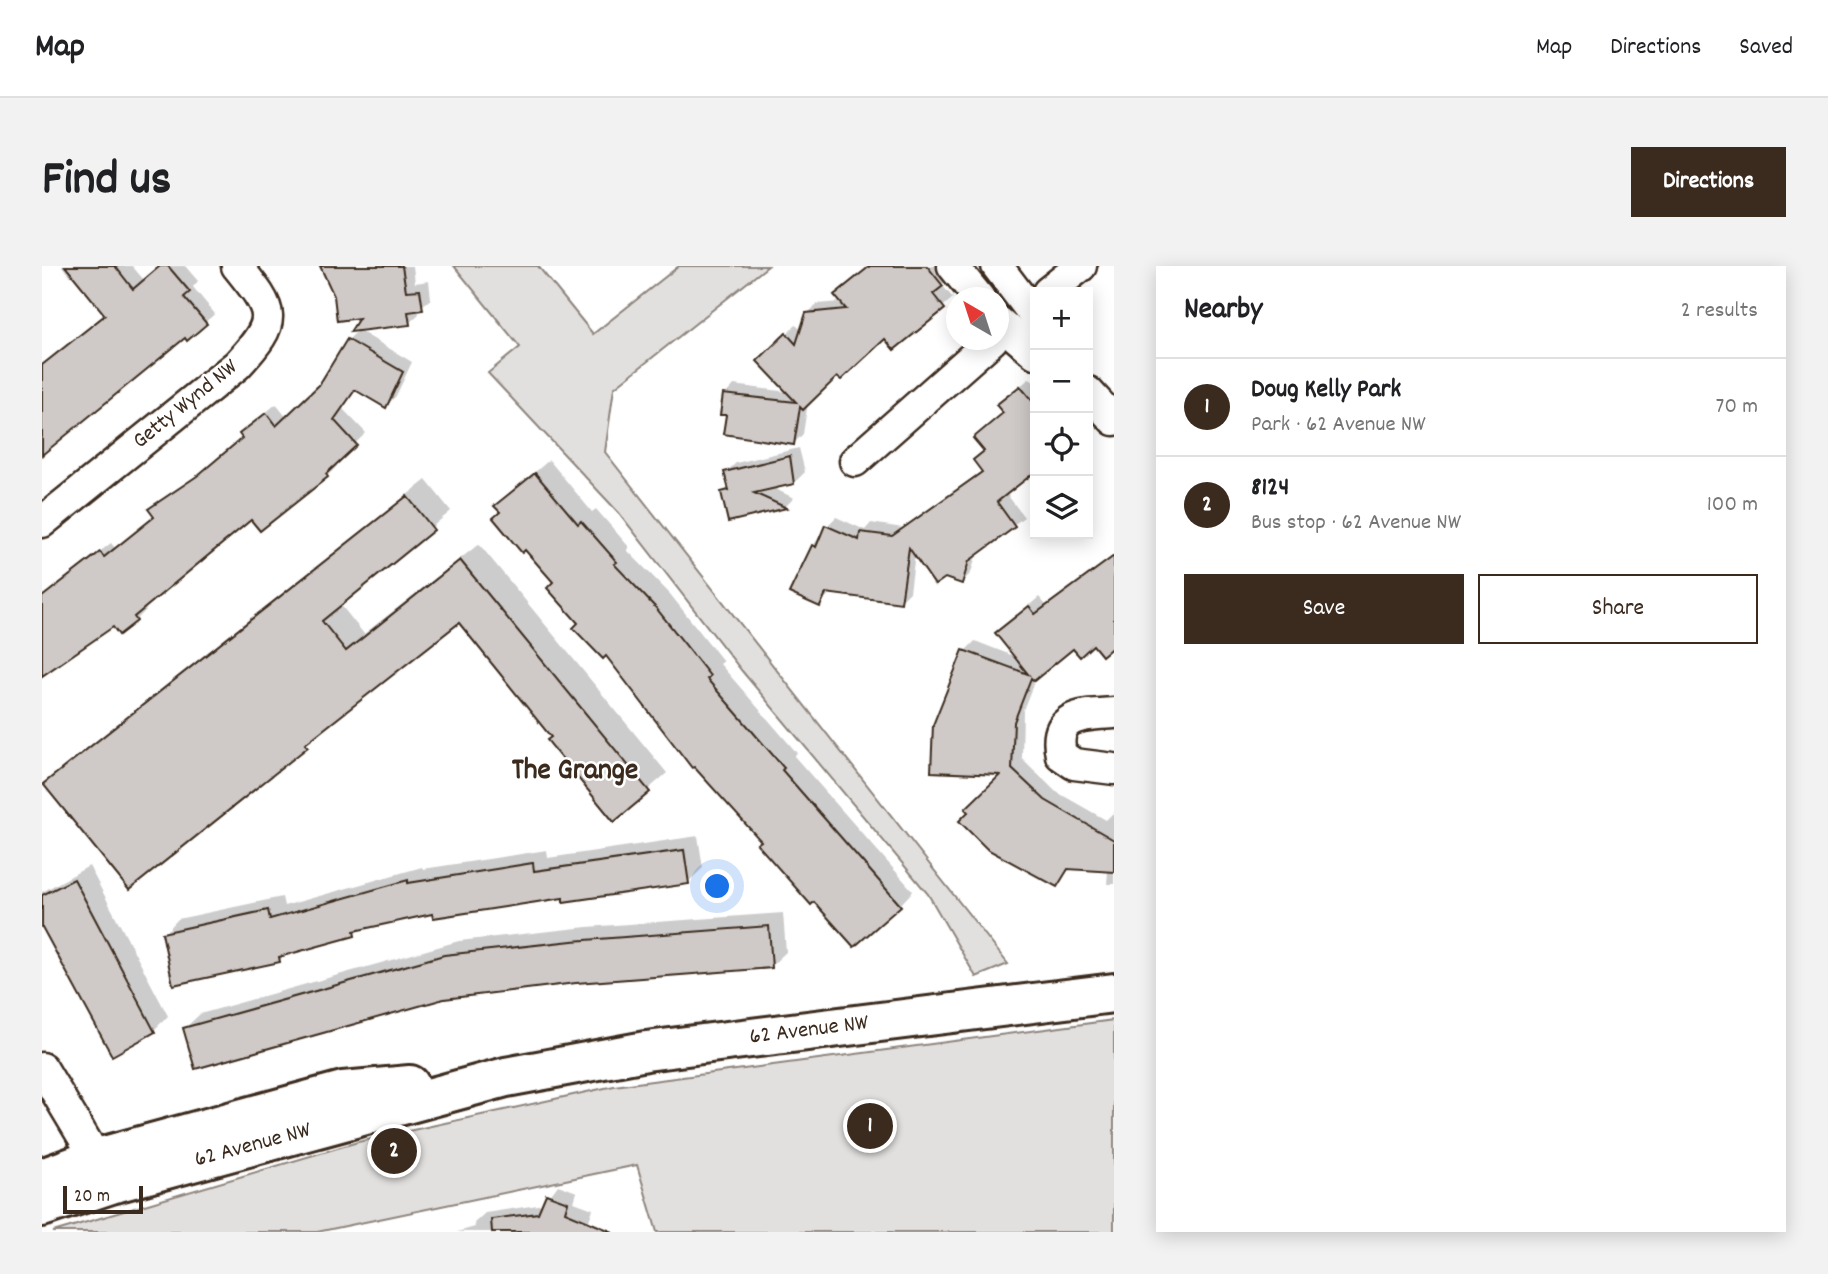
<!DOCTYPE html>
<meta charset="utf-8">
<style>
:root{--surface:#fff;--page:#f2f2f2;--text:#202124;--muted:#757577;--line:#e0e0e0;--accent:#3b2a1e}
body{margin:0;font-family:Dekko,sans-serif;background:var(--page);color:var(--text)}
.controls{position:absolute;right:21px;top:21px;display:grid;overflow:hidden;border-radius:0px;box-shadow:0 4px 18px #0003}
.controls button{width:63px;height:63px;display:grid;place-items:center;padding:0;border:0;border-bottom:2px solid var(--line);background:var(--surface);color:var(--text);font:35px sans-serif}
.compass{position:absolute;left:904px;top:21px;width:63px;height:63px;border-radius:50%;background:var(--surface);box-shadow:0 4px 18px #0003;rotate:321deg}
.scale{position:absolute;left:21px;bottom:18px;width:80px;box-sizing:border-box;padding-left:7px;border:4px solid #3b2a1e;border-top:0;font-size:19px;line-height:24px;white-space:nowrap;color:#3b2a1e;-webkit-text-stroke:5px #fff;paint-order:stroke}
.you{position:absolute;left:676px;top:621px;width:24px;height:24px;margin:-18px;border:5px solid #fff;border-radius:50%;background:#1a73e8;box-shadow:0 0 0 10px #1a73e833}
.badge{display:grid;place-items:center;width:46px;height:46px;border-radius:50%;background:var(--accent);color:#fff;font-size:23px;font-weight:700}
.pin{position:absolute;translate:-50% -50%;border:4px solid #fff;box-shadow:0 2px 7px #0006}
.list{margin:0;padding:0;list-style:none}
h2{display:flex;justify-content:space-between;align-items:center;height:91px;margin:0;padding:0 28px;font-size:30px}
h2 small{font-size:23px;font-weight:400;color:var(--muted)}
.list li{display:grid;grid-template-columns:46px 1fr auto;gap:21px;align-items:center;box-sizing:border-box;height:98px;padding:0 28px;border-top:2px solid var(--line)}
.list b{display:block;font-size:26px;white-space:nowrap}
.list p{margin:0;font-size:23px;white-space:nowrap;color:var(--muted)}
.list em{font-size:23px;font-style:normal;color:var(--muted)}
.actions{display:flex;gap:14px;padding:21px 28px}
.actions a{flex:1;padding:16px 0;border:2px solid var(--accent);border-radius:0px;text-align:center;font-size:24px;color:var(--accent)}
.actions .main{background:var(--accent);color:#fff}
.icon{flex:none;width:38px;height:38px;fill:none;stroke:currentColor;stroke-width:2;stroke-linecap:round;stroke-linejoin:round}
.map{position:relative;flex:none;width:1072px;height:966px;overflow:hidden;border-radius:0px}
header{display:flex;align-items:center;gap:42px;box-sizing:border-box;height:98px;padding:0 35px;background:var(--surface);border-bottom:2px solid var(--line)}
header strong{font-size:33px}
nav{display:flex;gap:38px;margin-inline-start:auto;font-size:24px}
.intro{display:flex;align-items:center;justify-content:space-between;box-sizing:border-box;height:168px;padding:0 42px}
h1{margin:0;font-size:49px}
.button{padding:18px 32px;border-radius:0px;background:var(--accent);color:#fff;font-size:24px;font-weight:700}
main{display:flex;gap:42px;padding:0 42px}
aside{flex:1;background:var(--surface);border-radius:0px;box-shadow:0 4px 18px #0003}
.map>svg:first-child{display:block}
.green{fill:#e2e0de;stroke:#8e857e;stroke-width:2}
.shadow{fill:#0003}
.building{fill:#cfcac7;stroke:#3b2a1e;stroke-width:2}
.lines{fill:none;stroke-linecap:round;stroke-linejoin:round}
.minor-casing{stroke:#3b2a1e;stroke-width:35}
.secondary-casing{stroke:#3b2a1e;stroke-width:44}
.minor{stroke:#fff;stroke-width:30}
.secondary{stroke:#fff;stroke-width:38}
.labels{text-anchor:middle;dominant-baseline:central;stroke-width:5;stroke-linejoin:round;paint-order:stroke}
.street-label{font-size:23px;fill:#3b2a1e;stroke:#fff}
.district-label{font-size:30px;font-weight:bold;fill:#3b2a1e;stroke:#fff}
</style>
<header>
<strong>Map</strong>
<nav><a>Map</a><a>Directions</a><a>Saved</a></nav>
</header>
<div class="intro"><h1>Find us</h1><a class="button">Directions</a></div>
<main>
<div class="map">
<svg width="1072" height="966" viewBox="0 0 1072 966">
<rect width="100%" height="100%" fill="#fff"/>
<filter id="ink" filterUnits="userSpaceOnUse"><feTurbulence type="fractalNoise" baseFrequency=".0143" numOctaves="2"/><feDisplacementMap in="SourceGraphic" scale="14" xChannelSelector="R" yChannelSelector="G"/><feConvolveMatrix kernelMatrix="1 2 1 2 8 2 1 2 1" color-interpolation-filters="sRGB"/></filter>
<g filter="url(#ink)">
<g class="green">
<path d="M 412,0 L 496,0 L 551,68 L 637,0 L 726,0 L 572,122 L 563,186 L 966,698 L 934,711 L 886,628 L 700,405 L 577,247 L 446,107 L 478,81 Z"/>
<path d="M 1072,754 L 1072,966 L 615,966 L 595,899 L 275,966 L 11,966 L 316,876 L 572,820 Z"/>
</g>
<g class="shadow">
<path d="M 20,0 L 90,0 L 102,14 L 119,0 L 143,0 L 156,15 L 151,21 L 173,48 L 9,179 L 0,192 L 0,102 L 65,48 L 31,8 L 28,10 Z"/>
<path d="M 280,0 L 371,0 L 373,17 L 387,15 L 389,33 L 376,43 L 377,48 L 367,57 L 320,50 L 294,29 Z"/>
<path d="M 830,0 L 902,0 L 909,9 L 900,19 L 911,32 L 852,82 L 843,70 L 796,108 L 766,136 L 761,168 L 752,177 L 686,148 L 683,129 L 692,119 L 746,126 L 717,95 L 754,59 L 760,65 L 765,48 L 775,38 L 800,36 L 795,29 Z"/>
<path d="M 316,64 L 370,96 L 354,130 L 344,140 L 315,123 L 301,143 L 324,167 L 293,197 L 295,200 L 285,210 L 209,251 L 102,341 L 104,344 L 94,354 L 71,359 L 0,410 L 0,330 L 69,277 L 73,282 L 113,250 L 108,244 L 118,234 L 167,201 L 202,171 L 200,168 L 210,158 L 234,138 L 245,152 L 279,119 L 306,74 Z"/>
<path d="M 988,112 L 993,118 L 993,204 L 964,227 L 982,251 L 935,287 L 929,307 L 920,316 L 873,288 L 868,326 L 858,336 L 789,326 L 778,339 L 771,280 L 785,260 L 794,251 L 823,264 L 829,257 L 861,262 L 941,204 L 943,184 L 963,146 L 966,130 Z"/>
<path d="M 757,182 L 763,206 L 753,216 L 729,221 L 752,232 L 744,240 L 687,254 L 681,226 L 688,220 L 684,206 L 694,197 Z"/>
<path d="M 507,194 L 550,246 L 554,243 L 587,281 L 585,284 L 628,328 L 681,395 L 678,398 L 755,487 L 752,490 L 871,625 L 858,639 L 773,633 L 538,357 L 513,316 L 454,240 Z"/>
<path d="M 384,214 L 409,245 L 298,338 L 322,368 L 437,278 L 625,507 L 572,553 L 511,470 L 418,354 L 88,622 L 4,518 L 22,500 Z"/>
<path d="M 1072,289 L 1072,378 L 1061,387 L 1052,377 L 1031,381 L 994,411 L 981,444 L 980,492 L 1013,525 L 1064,554 L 1072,546 L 1072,618 L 1065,618 L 1066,604 L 1029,601 L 1015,619 L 962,507 L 923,385 L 933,375 L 974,391 L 955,367 L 997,331 L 1004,339 Z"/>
<path d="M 656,570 L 661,602 L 646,616 L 392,646 L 319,661 L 312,669 L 244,688 L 237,695 L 122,668 L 136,653 L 240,631 L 242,640 L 380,601 L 381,603 L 505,584 L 506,592 Z"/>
<path d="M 47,600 L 126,750 L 111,765 L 0,656 L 0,626 Z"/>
<path d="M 741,647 L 744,686 L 729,700 L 534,715 L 143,762 L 158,748 L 417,675 L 545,661 Z"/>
<path d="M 516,919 L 535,926 L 532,936 L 551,943 L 543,966 L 415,966 L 433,961 L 432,957 L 443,947 L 502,938 Z"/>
</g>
<g class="building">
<path d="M 23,0 L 73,0 L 91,23 L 118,0 L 126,0 L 148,26 L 142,31 L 165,58 L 145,75 L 143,72 L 0,189 L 0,99 L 63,49 Z"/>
<path d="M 278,0 L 360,0 L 364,25 L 378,24 L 381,44 L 366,46 L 368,59 L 308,66 L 317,52 L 295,55 L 292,30 Z"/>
<path d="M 828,0 L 885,0 L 901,20 L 891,28 L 903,43 L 852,84 L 843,73 L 799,114 L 795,111 L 761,144 L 758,141 L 752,179 L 681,168 L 684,149 L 678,149 L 681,128 L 754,136 L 715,95 L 744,67 L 754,78 L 764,47 L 804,43 L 792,29 Z"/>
<path d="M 305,73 L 361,106 L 344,142 L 313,124 L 292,154 L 315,179 L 284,208 L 286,211 L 218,265 L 209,254 L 92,351 L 95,355 L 77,369 L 71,361 L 0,410 L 0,331 L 58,286 L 62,291 L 112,251 L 106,243 L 155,210 L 200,172 L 197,168 L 224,147 L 234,160 L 277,119 Z"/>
<path d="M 978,120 L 993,138 L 993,206 L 955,236 L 973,261 L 927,295 L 920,318 L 903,312 L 893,319 L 867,282 L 859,337 L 784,327 L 778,341 L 747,327 L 770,279 L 774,281 L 783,259 L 817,274 L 818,266 L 850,270 L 940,206 L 931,194 L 942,185 L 931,172 L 961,147 L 954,139 Z"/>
<path d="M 748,190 L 752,218 L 712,227 L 745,242 L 686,256 L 679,226 L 687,224 L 682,206 Z"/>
<path d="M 493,207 L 536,258 L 539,255 L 575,296 L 572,298 L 614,342 L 668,410 L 665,413 L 742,502 L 740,504 L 859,640 L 812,681 L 772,636 L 769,639 L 715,578 L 719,575 L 652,501 L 650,502 L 564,390 L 561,393 L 531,362 L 536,357 L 505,322 L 511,316 L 483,284 L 480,287 L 451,252 L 458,246 L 452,240 Z"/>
<path d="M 365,230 L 392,264 L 280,355 L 304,385 L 418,294 L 608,526 L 572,556 L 505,474 L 509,471 L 417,357 L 263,478 L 266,481 L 87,624 L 1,518 Z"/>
<path d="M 1072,290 L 1072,380 L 1060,390 L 1051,379 L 1038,391 L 1031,383 L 992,415 L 989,412 L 972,456 L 970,503 L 1003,534 L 1072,574 L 1072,606 L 1026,603 L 1015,621 L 945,583 L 917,555 L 926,546 L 923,543 L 958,509 L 889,506 L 891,459 L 921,384 L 986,408 L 953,367 L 987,340 L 993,348 Z"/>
<path d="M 642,584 L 647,618 L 521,636 L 521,632 L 391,652 L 390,648 L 312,665 L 313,670 L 237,691 L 238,696 L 131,719 L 120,667 L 226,644 L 228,653 L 366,614 L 366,617 L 491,597 L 492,605 Z"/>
<path d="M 32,613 L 113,766 L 70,790 L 0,661 L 0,629 Z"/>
<path d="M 727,660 L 730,702 L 534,717 L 402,733 L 153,803 L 141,762 L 402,689 L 530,675 Z"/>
<path d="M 504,928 L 526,936 L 523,946 L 571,966 L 450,966 L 449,953 L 496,947 Z"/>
</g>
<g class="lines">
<g class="minor-casing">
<g id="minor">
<path d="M 911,0 L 937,32"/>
<path d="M 955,0 L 993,50"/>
<path d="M 1006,26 L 1039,0"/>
<path d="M 957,56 L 993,87"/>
<path d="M 1046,126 L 1072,154"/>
<path d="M 813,195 L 950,74"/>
<path d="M 0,256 L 195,99 C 238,53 232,46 195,0"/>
<path d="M 1072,447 C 1042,449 1010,447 1019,489 L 1032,498 L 1072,503"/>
<path d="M 0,802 L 64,909"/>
</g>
</g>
<g class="secondary-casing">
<g id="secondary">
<path d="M 0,912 L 55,892 L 301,825 L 368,819"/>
<path d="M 0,941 L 69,918 L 464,811 L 604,785 L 1072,727"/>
</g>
</g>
<use href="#minor" class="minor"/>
<use href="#secondary" class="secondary"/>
</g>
</g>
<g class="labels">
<g class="street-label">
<text transform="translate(144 139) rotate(-39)">Getty Wynd NW</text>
<text transform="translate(767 765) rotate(-7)">62 Avenue NW</text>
<text transform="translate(211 880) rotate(-15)">62 Avenue NW</text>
</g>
<g class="district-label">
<text x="533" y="506">The Grange</text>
</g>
</g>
</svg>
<div class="controls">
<button>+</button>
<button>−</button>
<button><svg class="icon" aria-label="locate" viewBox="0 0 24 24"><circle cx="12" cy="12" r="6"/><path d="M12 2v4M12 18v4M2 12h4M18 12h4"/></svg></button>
<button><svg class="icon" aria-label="layers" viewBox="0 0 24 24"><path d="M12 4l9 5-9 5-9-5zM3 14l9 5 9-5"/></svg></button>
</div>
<svg class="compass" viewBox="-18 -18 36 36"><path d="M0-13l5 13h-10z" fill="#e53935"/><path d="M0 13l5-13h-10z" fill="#757577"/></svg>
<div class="scale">20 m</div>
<div class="you"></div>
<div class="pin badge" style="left:828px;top:860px">1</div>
<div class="pin badge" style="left:352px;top:885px">2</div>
</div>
<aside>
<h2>Nearby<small>2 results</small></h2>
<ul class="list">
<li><span class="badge">1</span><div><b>Doug Kelly Park</b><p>Park · 62 Avenue NW</p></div><em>70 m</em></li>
<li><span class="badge">2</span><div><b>8124</b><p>Bus stop · 62 Avenue NW</p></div><em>100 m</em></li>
</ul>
<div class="actions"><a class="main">Save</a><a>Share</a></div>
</aside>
</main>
